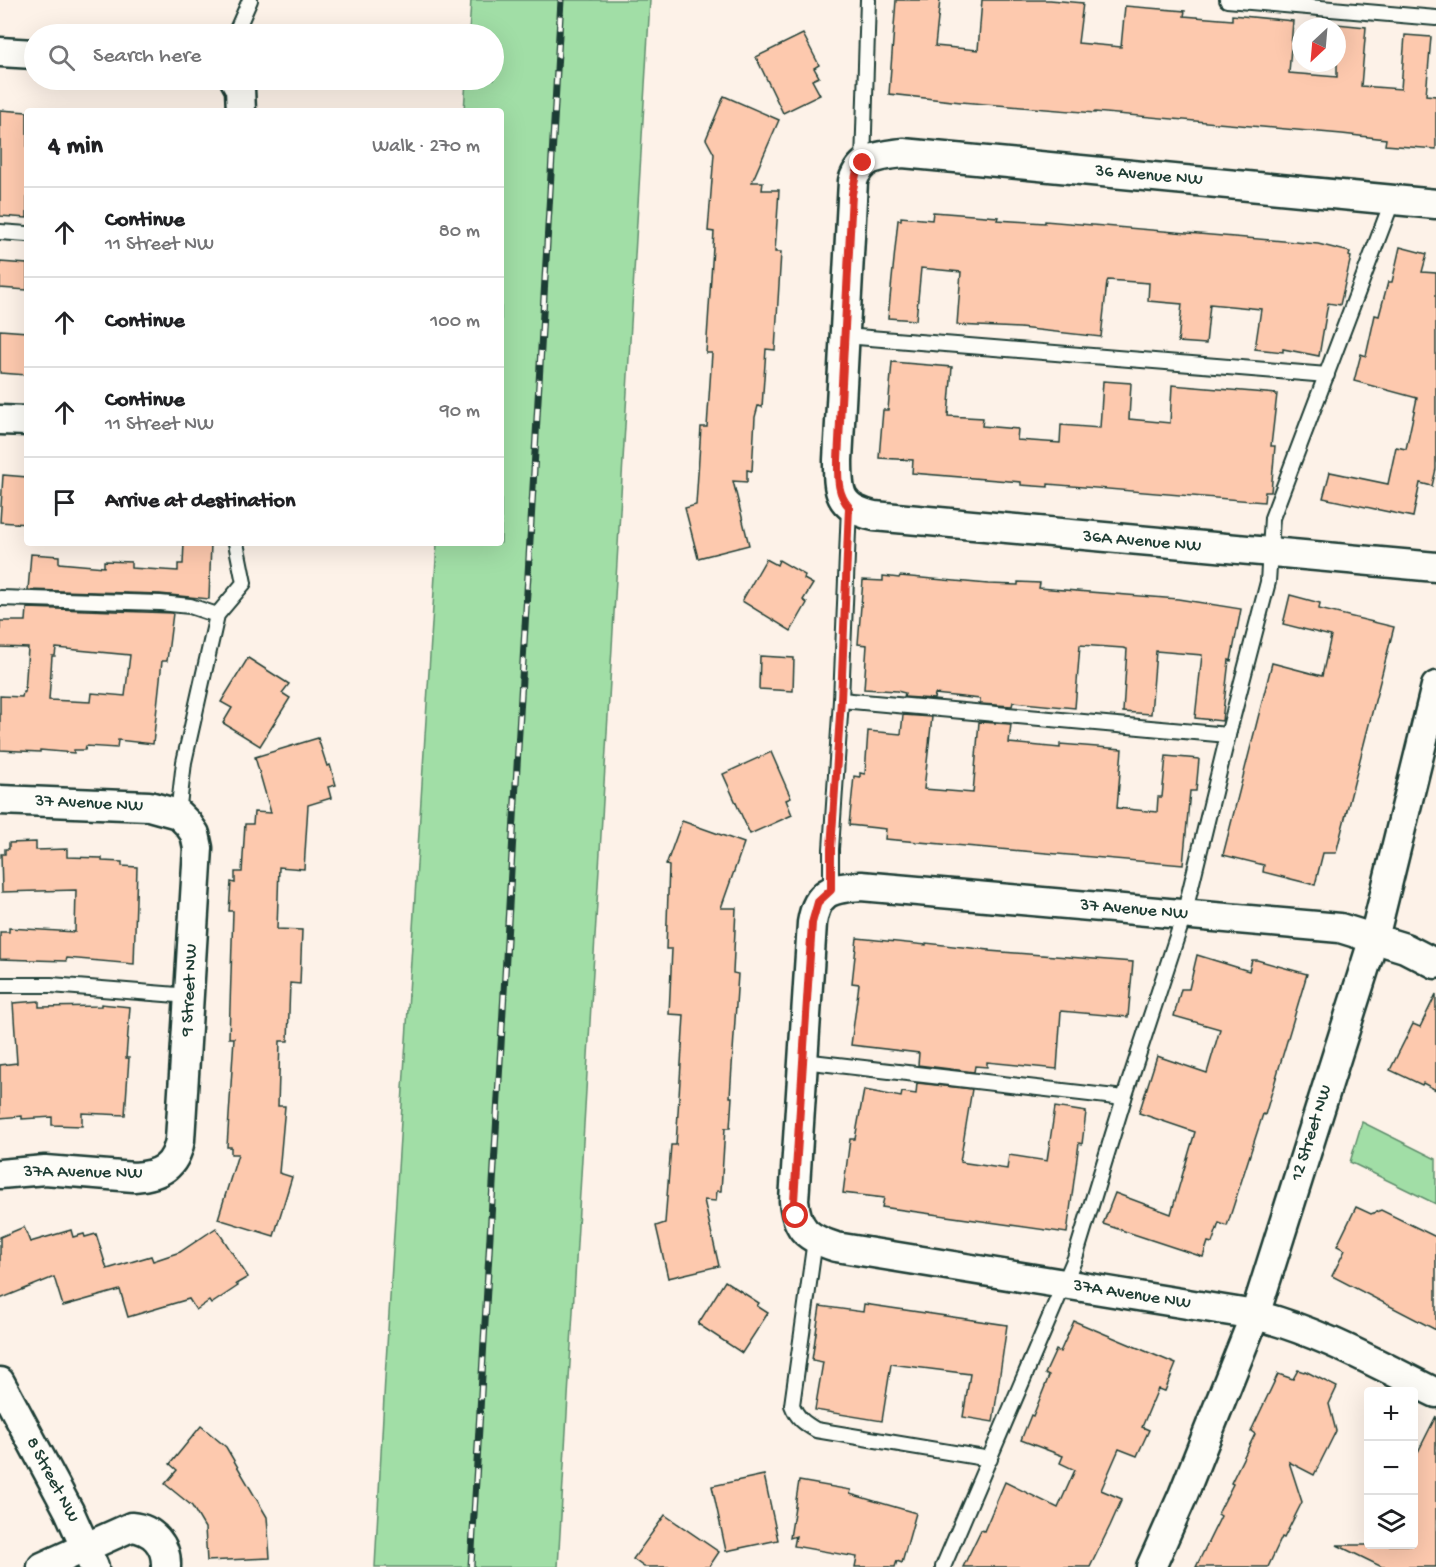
<!DOCTYPE html>
<meta charset="utf-8">
<style>
:root{--surface:#fff;--page:#f2f2f2;--text:#202124;--muted:#757577;--line:#e0e0e0}
body{margin:0;font-family:"Gochi Hand",sans-serif;background:var(--page);color:var(--text)}
.controls{position:absolute;right:18px;bottom:18px;display:grid;overflow:hidden;border-radius:6px;box-shadow:0 6px 24px #0002}
.controls button{width:54px;height:54px;display:grid;place-items:center;padding:0;border:0;border-bottom:2px solid var(--line);background:var(--surface);color:var(--text);font:30px sans-serif}
.compass{position:absolute;left:1292px;top:18px;width:54px;height:54px;border-radius:50%;background:var(--surface);box-shadow:0 6px 24px #0002;rotate:206deg}
.stop{position:absolute;width:18px;height:18px;margin:-14px;border:4px solid #d93025;border-radius:50%;background:#fff}
.stop.end{background:#d93025;border-color:#fff;box-shadow:0 2px 6px #0008}
.list{margin:0;padding:0;list-style:none}
h2{display:flex;justify-content:space-between;align-items:center;height:78px;margin:0;padding:0 24px;font-size:26px}
h2 small{font-size:20px;font-weight:400;color:var(--muted)}
.list li{display:grid;grid-template-columns:39px 1fr auto;gap:18px;align-items:center;box-sizing:border-box;height:90px;padding:0 24px;border-top:2px solid var(--line)}
.list b{display:block;font-size:22px;white-space:nowrap}
.list p{margin:0;font-size:20px;white-space:nowrap;color:var(--muted)}
.list em{font-size:20px;font-style:normal;color:var(--muted)}
.icon{flex:none;width:33px;height:33px;fill:none;stroke:currentColor;stroke-width:2;stroke-linecap:round;stroke-linejoin:round}
.map{position:relative;flex:none;width:1436px;height:1567px;overflow:hidden}
.search{position:absolute;background:var(--surface);box-shadow:0 6px 24px #0002;left:24px;top:24px;width:480px;height:66px;display:flex;align-items:center;gap:15px;box-sizing:border-box;padding:0 21px;border-radius:33px;color:var(--muted);font-size:22px}
.panel{position:absolute;background:var(--surface);box-shadow:0 6px 24px #0002;left:24px;top:108px;width:480px;height:438px;border-radius:6px}
.map>svg:first-child{display:block}
.green{fill:#a1dea6;stroke:#608e6d;stroke-width:1.5}
.building{fill:#fdc9ae;stroke:#1f3d34;stroke-width:1.5;fill-rule:evenodd}
.lines{fill:none;stroke-linecap:round;stroke-linejoin:round}
.lane-casing{stroke:#1f3d34;stroke-width:18}
.street-casing{stroke:#1f3d34;stroke-width:33}
.lane{stroke:#fdfcf7;stroke-width:14}
.street{stroke:#fdfcf7;stroke-width:28}
.rail-casing{stroke:#1f3d34;stroke-width:7}
.rail{stroke:#fdfcf7;stroke-width:4.5;stroke-dasharray:14;stroke-linecap:butt}
.route{stroke:#d93025;stroke-width:8}
.labels{text-anchor:middle;dominant-baseline:central;stroke-width:6;stroke-linejoin:round;paint-order:stroke}
.street-label{font-size:18px;fill:#1f3d34;stroke:#fdfcf7}
</style>
<div class="map">
<svg width="1436" height="1567" viewBox="0 0 1436 1567">
<rect width="100%" height="100%" fill="#fdf2e8"/>
<filter id="ink" filterUnits="userSpaceOnUse"><feTurbulence type="fractalNoise" baseFrequency=".0167" numOctaves="2"/><feDisplacementMap in="SourceGraphic" scale="12" xChannelSelector="R" yChannelSelector="G"/><feConvolveMatrix kernelMatrix="1 2 1 2 8 2 1 2 1" color-interpolation-filters="sRGB"/></filter>
<g filter="url(#ink)">
<g class="green">
<path d="M 471,0 L 650,0 L 558,1567 L 375,1567 L 385,1378 L 437,543 L 501,543 L 501,111 L 464,111 L 466,80 L 494,80 L 494,34 L 469,34 Z"/>
<path d="M 1362,1122 L 1436,1159 L 1436,1204 L 1350,1162 Z"/>
</g>
<g class="building">
<path d="M 896,0 L 940,0 L 935,46 L 978,50 L 982,0 L 1050,0 L 1083,3 L 1078,43 L 1121,47 L 1125,6 L 1185,11 L 1184,16 L 1232,20 L 1232,15 L 1293,21 L 1289,73 L 1337,77 L 1337,24 L 1366,27 L 1361,86 L 1401,89 L 1405,35 L 1431,37 L 1426,95 L 1436,96 L 1436,149 L 1385,145 L 1386,139 L 1342,134 L 1095,112 L 1095,113 L 961,102 L 889,94 Z"/>
<path d="M 803,34 L 819,65 L 814,68 L 819,77 L 812,80 L 820,95 L 783,113 L 756,57 Z"/>
<path d="M 724,96 L 779,120 L 752,182 L 763,182 L 762,190 L 779,190 L 775,252 L 781,252 L 775,350 L 766,349 L 762,407 L 758,406 L 755,417 L 752,471 L 747,470 L 747,482 L 733,481 L 749,545 L 698,558 L 685,508 L 696,505 L 701,427 L 707,427 L 712,353 L 706,353 L 714,232 L 708,231 L 714,154 L 706,139 Z"/>
<path d="M 0,110 L 27,112 L 27,218 L 0,216 Z"/>
<path d="M 933,212 L 998,217 L 997,220 L 1045,223 L 1045,221 L 1318,244 L 1350,252 L 1349,256 L 1351,257 L 1340,305 L 1328,303 L 1319,356 L 1283,349 L 1283,352 L 1255,349 L 1261,309 L 1210,304 L 1206,344 L 1178,342 L 1182,304 L 1148,301 L 1149,283 L 1108,280 L 1107,282 L 1101,337 L 1020,328 L 957,325 L 961,272 L 921,268 L 916,320 L 888,318 L 898,220 L 901,220 L 901,217 L 932,220 Z"/>
<path d="M 1400,247 L 1427,254 L 1422,272 L 1436,273 L 1436,469 L 1432,486 L 1420,483 L 1413,517 L 1323,498 L 1330,472 L 1388,484 L 1396,447 L 1406,449 L 1417,398 L 1354,381 L 1361,354 L 1366,356 L 1375,315 L 1379,316 L 1388,282 L 1392,282 Z"/>
<path d="M 0,262 L 27,264 L 27,290 L 0,288 Z"/>
<path d="M 0,330 L 27,332 L 27,375 L 0,373 Z"/>
<path d="M 892,362 L 952,367 L 948,416 L 983,418 L 982,426 L 1018,429 L 1017,440 L 1060,443 L 1061,425 L 1100,428 L 1103,381 L 1131,383 L 1129,419 L 1170,423 L 1172,385 L 1277,394 L 1271,446 L 1275,446 L 1271,492 L 1265,492 L 1264,502 L 1048,484 L 1048,487 L 1021,485 L 1021,482 L 912,473 L 913,460 L 879,458 L 883,410 L 888,410 Z"/>
<path d="M 3,475 L 27,477 L 27,524 L 0,522 Z"/>
<path d="M 184,543 L 211,543 L 209,599 L 160,594 L 28,590 L 31,554 L 59,556 L 59,563 L 104,567 L 104,561 L 131,562 L 131,568 L 178,571 L 178,564 L 183,564 Z"/>
<path d="M 766,559 L 777,565 L 779,560 L 805,575 L 804,579 L 813,584 L 803,600 L 807,603 L 791,631 L 742,601 Z"/>
<path d="M 883,576 L 899,578 L 900,576 L 988,584 L 1018,585 L 1018,582 L 1040,583 L 1039,588 L 1178,599 L 1241,609 L 1231,661 L 1229,660 L 1222,721 L 1195,718 L 1202,655 L 1156,651 L 1151,714 L 1123,712 L 1127,649 L 1123,648 L 1080,645 L 1075,708 L 1013,702 L 1012,706 L 980,704 L 980,699 L 935,694 L 934,699 L 904,697 L 905,693 L 897,691 L 864,689 L 867,645 L 858,644 L 863,580 L 883,581 Z"/>
<path d="M 1290,595 L 1320,603 L 1319,609 L 1394,627 L 1336,853 L 1323,853 L 1315,885 L 1263,872 L 1264,865 L 1223,855 L 1272,663 L 1322,676 L 1331,636 L 1283,624 Z"/>
<path d="M 27,608 L 173,613 L 167,661 L 162,661 L 153,744 L 118,740 L 117,748 L 86,746 L 85,750 L 74,750 L 74,753 L 40,750 L 40,752 L 0,750 L 0,696 L 22,697 L 23,692 L 25,692 L 28,648 L 0,647 L 0,621 L 26,621 ZM 56,648 L 130,655 L 125,696 L 92,693 L 91,702 L 49,700 L 52,656 L 55,656 Z"/>
<path d="M 760,656 L 794,658 L 793,691 L 759,689 Z"/>
<path d="M 248,658 L 289,684 L 282,693 L 290,698 L 260,746 L 223,723 L 232,708 L 221,702 Z"/>
<path d="M 903,715 L 932,717 L 924,789 L 973,793 L 979,722 L 1011,724 L 1009,743 L 1060,748 L 1060,744 L 1122,749 L 1117,808 L 1157,812 L 1158,797 L 1162,797 L 1166,756 L 1199,759 L 1196,791 L 1190,791 L 1183,865 L 885,839 L 886,829 L 849,825 L 854,776 L 860,777 L 860,773 L 865,774 L 868,731 L 901,734 Z"/>
<path d="M 318,738 L 327,766 L 330,765 L 336,785 L 328,787 L 331,798 L 308,805 L 304,869 L 279,867 L 277,929 L 302,930 L 300,984 L 290,983 L 288,1041 L 280,1041 L 278,1106 L 285,1106 L 279,1173 L 292,1177 L 274,1236 L 218,1219 L 238,1154 L 231,1154 L 231,1147 L 227,1147 L 234,1038 L 229,1038 L 233,911 L 229,911 L 231,882 L 235,883 L 235,872 L 242,872 L 245,824 L 253,824 L 254,812 L 271,813 L 255,757 Z"/>
<path d="M 771,752 L 791,798 L 786,800 L 792,815 L 750,834 L 723,774 Z"/>
<path d="M 682,821 L 744,843 L 721,908 L 736,908 L 733,973 L 738,974 L 730,1097 L 732,1097 L 730,1128 L 725,1128 L 721,1191 L 717,1191 L 716,1201 L 704,1200 L 719,1266 L 668,1278 L 656,1226 L 665,1223 L 671,1145 L 676,1145 L 684,1015 L 669,1014 L 672,949 L 666,949 L 669,866 L 666,865 Z"/>
<path d="M 36,842 L 36,850 L 67,849 L 67,857 L 102,858 L 102,861 L 122,862 L 122,866 L 137,867 L 134,964 L 67,958 L 66,961 L 0,959 L 0,932 L 9,932 L 9,928 L 75,932 L 76,890 L 2,892 L 1,854 L 5,854 L 5,849 L 9,849 L 9,843 Z"/>
<path d="M 857,938 L 926,945 L 926,943 L 989,950 L 989,951 L 1133,962 L 1128,1017 L 1061,1011 L 1057,1069 L 987,1062 L 987,1067 L 975,1066 L 974,1072 L 918,1065 L 919,1053 L 851,1045 L 859,984 L 852,983 Z"/>
<path d="M 1197,955 L 1249,971 L 1252,960 L 1257,960 L 1307,974 L 1265,1115 L 1263,1114 L 1227,1226 L 1219,1223 L 1212,1243 L 1208,1242 L 1203,1257 L 1103,1224 L 1115,1193 L 1171,1214 L 1195,1132 L 1139,1113 L 1157,1056 L 1207,1073 L 1220,1029 L 1174,1016 L 1181,989 L 1189,989 Z"/>
<path d="M 1436,994 L 1436,1090 L 1423,1083 L 1422,1085 L 1390,1070 L 1413,1024 L 1420,1027 Z"/>
<path d="M 39,1001 L 39,1007 L 101,1006 L 101,1004 L 130,1007 L 126,1058 L 129,1058 L 125,1115 L 82,1113 L 82,1126 L 52,1125 L 52,1117 L 22,1119 L 22,1116 L 0,1118 L 0,1065 L 17,1063 L 13,1003 Z"/>
<path d="M 917,1083 L 972,1089 L 960,1162 L 1007,1169 L 1009,1155 L 1047,1161 L 1055,1107 L 1086,1112 L 1082,1144 L 1079,1143 L 1067,1233 L 882,1207 L 884,1198 L 843,1193 L 850,1139 L 855,1139 L 864,1090 L 901,1097 L 902,1092 L 916,1094 Z"/>
<path d="M 1356,1207 L 1371,1214 L 1381,1210 L 1436,1237 L 1436,1330 L 1332,1276 L 1345,1250 L 1337,1246 Z"/>
<path d="M 24,1227 L 30,1242 L 71,1230 L 73,1237 L 84,1234 L 85,1237 L 96,1234 L 107,1269 L 151,1256 L 153,1261 L 180,1252 L 216,1228 L 248,1277 L 236,1284 L 238,1286 L 211,1304 L 209,1301 L 196,1310 L 189,1299 L 128,1317 L 120,1290 L 63,1306 L 54,1277 L 0,1299 L 0,1237 Z"/>
<path d="M 725,1281 L 759,1303 L 757,1306 L 768,1313 L 742,1353 L 698,1324 Z"/>
<path d="M 864,1304 L 1007,1325 L 993,1422 L 963,1417 L 970,1374 L 891,1364 L 882,1421 L 815,1410 L 823,1362 L 812,1360 L 820,1306 L 863,1312 Z"/>
<path d="M 1074,1321 L 1176,1364 L 1165,1391 L 1158,1389 L 1142,1427 L 1149,1430 L 1137,1456 L 1119,1449 L 1101,1490 L 1122,1499 L 1110,1526 L 1090,1567 L 963,1567 L 981,1530 L 984,1531 L 1005,1482 L 1058,1508 L 1075,1470 L 1060,1463 L 1063,1456 L 1021,1440 L 1031,1415 L 1033,1416 L 1049,1376 L 1045,1374 L 1056,1350 L 1060,1352 Z"/>
<path d="M 1298,1370 L 1304,1372 L 1305,1371 L 1337,1387 L 1329,1404 L 1336,1431 L 1314,1475 L 1289,1462 L 1302,1502 L 1284,1538 L 1282,1537 L 1268,1567 L 1196,1567 L 1221,1516 L 1218,1514 L 1233,1484 L 1231,1483 L 1255,1434 L 1251,1431 L 1278,1374 L 1293,1379 Z"/>
<path d="M 1436,1416 L 1436,1567 L 1382,1567 L 1337,1545 L 1413,1545 L 1413,1462 Z"/>
<path d="M 201,1426 L 226,1447 L 267,1517 L 270,1558 L 207,1561 L 205,1528 L 192,1506 L 165,1484 L 177,1470 L 170,1464 Z"/>
<path d="M 764,1475 L 778,1540 L 726,1551 L 712,1486 Z"/>
<path d="M 799,1481 L 851,1490 L 850,1494 L 916,1513 L 902,1563 L 897,1561 L 895,1567 L 855,1567 L 857,1557 L 794,1546 L 796,1536 L 790,1538 Z"/>
<path d="M 665,1515 L 719,1552 L 709,1567 L 644,1567 L 633,1559 Z"/>
</g>
<g class="lines">
<g class="lane-casing">
<g id="lane">
<path d="M 1227,0 L 1436,18"/>
<path d="M 235,34 L 250,0"/>
<path d="M 863,163 L 868,0"/>
<path d="M 0,232 L 27,234"/>
<path d="M 845,336 L 1327,375"/>
<path d="M 0,598 L 160,603 L 190,606 L 217,615"/>
<path d="M 841,700 L 1228,735"/>
<path d="M 178,814 L 184,762 L 217,615 L 244,583 L 236,543"/>
<path d="M 831,890 L 831,849 L 841,700 L 849,507"/>
<path d="M 0,985 L 51,985 L 190,996"/>
<path d="M 803,1061 L 1124,1098"/>
<path d="M 815,1240 L 792,1405 C 797,1418 804,1423 816,1430 L 990,1459"/>
<path d="M 943,1567 L 1075,1258 L 1124,1098 L 1184,915 L 1228,735 L 1268,582 L 1272,518 L 1393,199"/>
</g>
</g>
<g class="street-casing">
<g id="street">
<path d="M 0,52 L 34,54"/>
<path d="M 235,80 L 240,89 L 241,111"/>
<path d="M 1436,204 L 903,153 C 880,156 861,156 853,181 L 838,460 C 838,492 838,508 874,516 L 1436,567"/>
<path d="M 0,420 L 27,421"/>
<path d="M 0,800 L 149,806 L 178,814 L 188,824 L 195,834 L 198,848 L 180,1140 C 175,1167 161,1175 134,1177 L 45,1170 L 0,1174"/>
<path d="M 1436,964 L 1405,948 L 1340,928 L 861,886 C 831,888 817,891 812,923 L 794,1201 C 797,1231 808,1238 836,1247 L 1255,1315 C 1319,1331 1377,1364 1436,1393"/>
<path d="M 0,1382 L 69,1511 L 94,1567"/>
<path d="M 42,1567 L 131,1527 C 153,1529 167,1545 166,1567"/>
<path d="M 1151,1567 L 1183,1495 L 1255,1315 L 1374,938 L 1436,686"/>
</g>
</g>
<use href="#lane" class="lane"/>
<use href="#street" class="street"/>
<g class="rail-casing">
<path id="rail" d="M 471,1567 L 561,0"/>
</g>
<use href="#rail" class="rail"/>
</g>
</g>
<g class="lines" filter="url(#ink)">
<path class="route" d="M 796,1216 L 794,1201 L 812,923 L 818,902 L 831,890 L 831,849 L 841,700 L 849,507 C 837,493 838,478 838,460 L 852,194 L 857,170 L 863,163"/>
</g>
<g class="labels">
<g class="street-label">
<text transform="translate(1149 176) rotate(5)">36 Avenue NW</text>
<text transform="translate(1142 542) rotate(5)">36A Avenue NW</text>
<text transform="translate(89 804) rotate(3)">37 Avenue NW</text>
<text transform="translate(1134 910) rotate(5)">37 Avenue NW</text>
<text transform="translate(190 990) rotate(-87)">9 Street NW</text>
<text transform="translate(1312 1133) rotate(-72)">12 Street NW</text>
<text transform="translate(83 1173) rotate(1)">37A Avenue NW</text>
<text transform="translate(1132 1295) rotate(9)">37A Avenue NW</text>
<text transform="translate(52 1480) rotate(62)">8 Street NW</text>
</g>
</g>
</svg>
<div class="controls">
<button>+</button>
<button>−</button>
<button><svg class="icon" aria-label="layers" viewBox="0 0 24 24"><path d="M12 4l9 5-9 5-9-5zM3 14l9 5 9-5"/></svg></button>
</div>
<svg class="compass" viewBox="-18 -18 36 36"><path d="M0-13l5 13h-10z" fill="#e53935"/><path d="M0 13l5-13h-10z" fill="#757577"/></svg>
<div class="stop" style="left:796px;top:1216px"></div>
<div class="stop end" style="left:863px;top:163px"></div>
<div class="search"><svg class="icon" aria-label="search" viewBox="0 0 24 24"><circle cx="10" cy="10" r="6"/><path d="M15 15l6 6"/></svg>Search here</div>
<section class="panel">
<h2>4 min<small>Walk · 270 m</small></h2>
<ul class="list">
<li><svg class="icon" aria-label="ahead" viewBox="0 0 24 24"><path d="M12 20V5M6 11l6-6 6 6"/></svg><div><b>Continue</b><p>11 Street NW</p></div><em>80 m</em></li>
<li><svg class="icon" aria-label="ahead" viewBox="0 0 24 24"><path d="M12 20V5M6 11l6-6 6 6"/></svg><div><b>Continue</b></div><em>100 m</em></li>
<li><svg class="icon" aria-label="ahead" viewBox="0 0 24 24"><path d="M12 20V5M6 11l6-6 6 6"/></svg><div><b>Continue</b><p>11 Street NW</p></div><em>90 m</em></li>
<li><svg class="icon" aria-label="arrive" viewBox="0 0 24 24"><path d="M6 21V4h12l-3 4 3 4H6"/></svg><div><b>Arrive at destination</b></div></li>
</ul>
</section>
</div>
